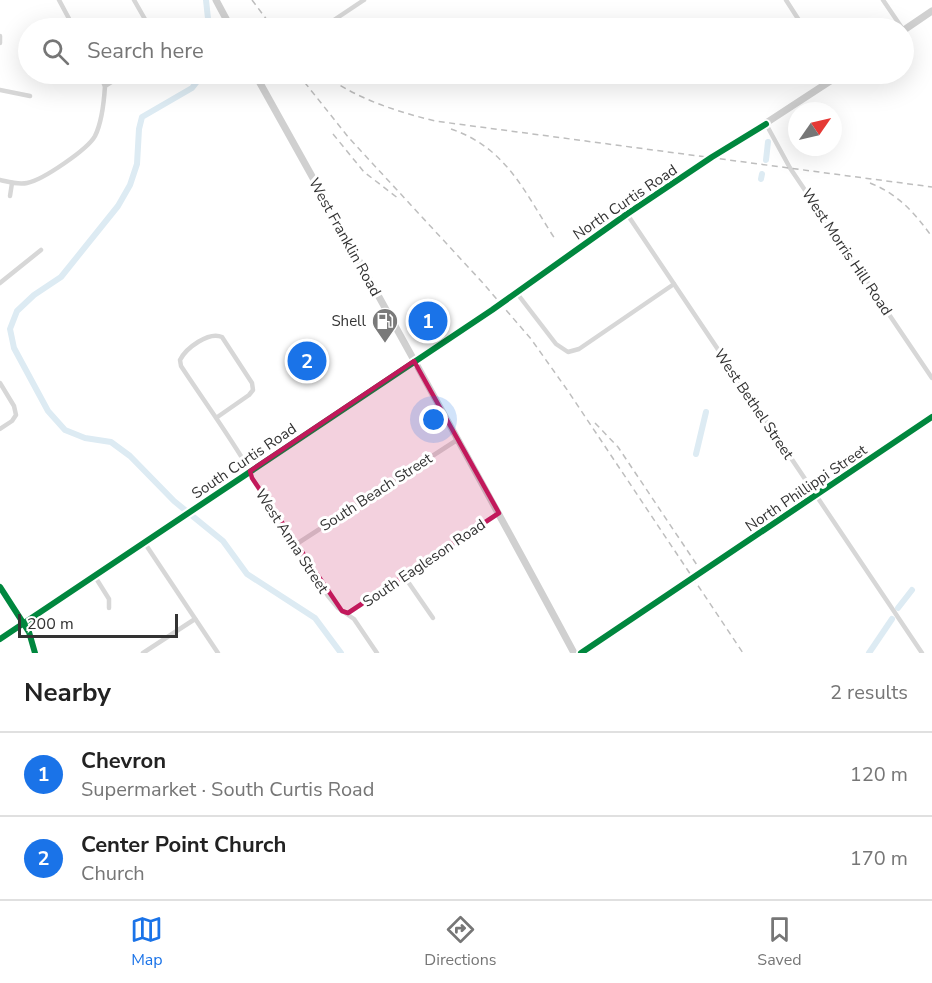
<!DOCTYPE html>
<meta charset="utf-8">
<style>
:root{--surface:#fff;--page:#f6f6f6;--text:#222;--muted:#767676;--line:#e0e0e0;--accent:#1a73e8}
body{margin:0;font-family:"Nunito Sans",sans-serif;background:var(--page);color:var(--text)}
.compass{position:absolute;left:788px;top:102px;width:54px;height:54px;border-radius:50%;background:var(--surface);box-shadow:0 6px 24px #0002;rotate:56deg}
.scale{position:absolute;left:18px;bottom:15px;width:160px;box-sizing:border-box;padding-left:6px;border:3px solid #333;border-top:0;font-size:16px;line-height:21px;white-space:nowrap;color:#333;-webkit-text-stroke:4px #fff;paint-order:stroke}
.you{position:absolute;left:434px;top:420px;width:21px;height:21px;margin:-15px;border:4px solid #fff;border-radius:50%;background:#1a73e8;box-shadow:0 0 0 9px #1a73e833}
.badge{display:grid;place-items:center;width:39px;height:39px;border-radius:50%;background:var(--accent);color:#fff;font-size:20px;font-weight:700}
.pin{position:absolute;translate:-50% -50%;border:3px solid #fff;box-shadow:0 2px 6px #0006}
.list{margin:0;padding:0;list-style:none}
h2{display:flex;justify-content:space-between;align-items:center;height:78px;margin:0;padding:0 24px;font-size:26px}
h2 small{font-size:20px;font-weight:400;color:var(--muted)}
.list li{display:grid;grid-template-columns:39px 1fr auto;gap:18px;align-items:center;box-sizing:border-box;height:84px;padding:0 24px;border-top:2px solid var(--line)}
.list b{display:block;font-size:22px;white-space:nowrap}
.list p{margin:0;font-size:20px;white-space:nowrap;color:var(--muted)}
.list em{font-size:20px;font-style:normal;color:var(--muted)}
.icon{flex:none;width:33px;height:33px;fill:none;stroke:currentColor;stroke-width:2;stroke-linecap:round;stroke-linejoin:round}
.map{position:relative;flex:none;width:932px;height:653px;overflow:hidden}
.search{position:absolute;background:var(--surface);box-shadow:0 6px 24px #0002;left:18px;right:18px;top:18px;height:66px;display:flex;align-items:center;gap:15px;box-sizing:border-box;padding:0 21px;border-radius:33px;color:var(--muted);font-size:22px}
.sheet{height:246px;background:var(--surface)}
nav{display:flex;justify-content:space-around;align-items:center;box-sizing:border-box;height:84px;border-top:2px solid var(--line);background:var(--surface);font-size:16px;color:var(--muted)}
nav a{display:grid;justify-items:center;gap:3px}
nav .on{color:var(--accent)}
.map>svg:first-child{display:block}
.lines{fill:none;stroke-linecap:round;stroke-linejoin:round}
.canal{stroke:#ddebf3;stroke-width:6}
.street{stroke:#d7d7d7;stroke-width:4.5}
.secondary{stroke:#d0d0d0;stroke-width:7}
.rail{stroke:#bebebe;stroke-width:1.5;stroke-dasharray:6 4.5;stroke-linecap:butt}
.cycleway-casing{stroke:#fff;stroke-width:10}
.cycleway{stroke:#00873e;stroke-width:6}
.marked{fill:#c2185b;fill-opacity:0.2;stroke:#c2185b;stroke-width:4.5;stroke-linejoin:round}
.labels{text-anchor:middle;dominant-baseline:central;stroke-width:6;stroke-linejoin:round;paint-order:stroke}
.street-label{font-size:15px;fill:#333;stroke:#fff}
.poi-label{font-size:15px;fill:#333;stroke:#fff;text-anchor:end}
</style>
<div class="map">
<svg width="932" height="653" viewBox="0 0 932 653">
<rect width="100%" height="100%" fill="#fff"/>
<g class="lines">
<g class="canal">
<path d="M 206,0 L 209,28"/>
<path d="M 203,74 L 192,88 L 142,117 L 139,129 L 137,164 L 130,185 L 118,206 L 61,277 L 34,295 L 17,311 L 10,329 L 14,348 L 48,411 L 65,430 L 85,438 L 111,442 L 130,456 L 174,501 L 223,541 L 247,574 L 315,618 L 341,653"/>
<path d="M 766,160 L 768,142"/>
<path d="M 761,179 L 762,174"/>
<path d="M 696,454 L 706,412"/>
<path d="M 898,608 L 912,590"/>
<path d="M 869,653 L 892,619"/>
</g>
<g class="street">
<path d="M 59,0 L 74,28"/>
<path d="M 134,0 L 150,28"/>
<path d="M 786,0 L 804,28"/>
<path d="M 883,0 L 902,28"/>
<path d="M 322,28 L 364,0"/>
<path d="M 0,36 L 0,43"/>
<path d="M 99,74 L 105,86"/>
<path d="M 0,90 L 30,96"/>
<path d="M 766,124 L 790,168 L 932,378"/>
<path d="M 0,180 C 9,182 18,185 27,183 C 43,180 88,149 95,136 C 102,122 104,102 105,86 L 124,74"/>
<path d="M 10,196 L 12,183"/>
<path d="M 627,214 L 922,653"/>
<path d="M 0,283 L 41,250"/>
<path d="M 516,292 L 556,344 L 568,352 L 579,349 L 674,284"/>
<path d="M 0,383 L 14,406 L 16,415 L 12,421 L 0,429"/>
<path d="M 216,418 L 249,395 L 253,390 L 252,383 L 222,337 C 209,331 186,348 180,360 L 181,366 C 204,401 229,435 250,471 L 252,478 L 328,596 L 338,608 L 354,619 L 377,653"/>
<path d="M 144,542 L 218,653"/>
<path d="M 295,545 L 457,440"/>
<path d="M 94,575 L 109,599 L 109,608"/>
<path d="M 404,576 L 433,618"/>
<path d="M 348,613 L 499,513"/>
<path d="M 23,623 L 33,642 L 35,653"/>
<path d="M 143,653 L 195,619"/>
</g>
<g class="secondary">
<path d="M 216,0 L 231,28"/>
<path d="M 904,30 L 932,11"/>
<path d="M 255,74 C 362,266 470,459 574,653"/>
<path d="M 0,587 L 23,623"/>
<path d="M 0,639 L 492,310 L 627,214 L 841,74"/>
<path d="M 581,653 L 932,417"/>
</g>
<g class="rail">
<path d="M 252,0 L 273,28"/>
<path d="M 298,74 L 349,138 L 482,282 L 531,339 L 568,391 L 743,653"/>
<path d="M 323,74 C 357,99 395,111 435,121 L 932,187"/>
<path d="M 451,129 C 507,148 525,193 555,239"/>
<path d="M 333,134 L 364,172 L 399,199"/>
<path d="M 870,183 C 898,194 915,213 932,237"/>
<path d="M 595,423 L 618,447 L 697,565"/>
</g>
<g class="cycleway-casing">
<g id="cycleway">
<path d="M 0,587 L 29,632 L 35,653"/>
<path d="M 0,639 L 492,310 L 627,214 L 712,157 L 766,124"/>
<path d="M 581,653 L 932,417"/>
</g>
</g>
<use href="#cycleway" class="cycleway"/>
</g>
<path class="marked" d="M 414,361 L 499,513 L 348,613 L 342,611 L 252,478 L 250,471 Z"/>
<defs>
<g id="fuel-pin" transform="scale(1.35)"><path d="M0 17L-7.5 6A9.5 9.5 0 1 1 7.5 6Z" fill="#7a7a7a" stroke="#fff"/><path d="M-5.5-6h7V0h2V4h1.3V-2.5L3-4.5l.8-.8L6-3V5H2.5V1h-1V6h-7ZM-4.2-4.7v3.2H.2V-4.7Z" fill="#fff"/></g>
</defs>
<g fill-rule="evenodd">
<use href="#fuel-pin" x="385" y="321"/>
</g>
<g class="labels">
<g class="street-label">
<text transform="translate(625 202) rotate(-34)">North Curtis Road</text>
<text transform="translate(345 237) rotate(61)">West Franklin Road</text>
<text transform="translate(847 252) rotate(56)">West Morris Hill Road</text>
<text transform="translate(754 404) rotate(56)">West Bethel Street</text>
<text transform="translate(244 461) rotate(-34)">South Curtis Road</text>
<text transform="translate(806 488) rotate(-34)">North Phillippi Street</text>
<text transform="translate(376 492) rotate(-33)">South Beach Street</text>
<text transform="translate(292 541) rotate(57)">West Anna Street</text>
<text transform="translate(424 563) rotate(-34)">South Eagleson Road</text>
</g>
<g class="poi-label">
<text x="366" y="321">Shell</text>
</g>
</g>
</svg>
<svg class="compass" viewBox="-18 -18 36 36"><path d="M0-13l5 13h-10z" fill="#e53935"/><path d="M0 13l5-13h-10z" fill="#767676"/></svg>
<div class="scale">200 m</div>
<div class="you"></div>
<div class="pin badge" style="left:428px;top:321px">1</div>
<div class="pin badge" style="left:307px;top:361px">2</div>
<div class="search"><svg class="icon" aria-label="search" viewBox="0 0 24 24"><circle cx="10" cy="10" r="6"/><path d="M15 15l6 6"/></svg>Search here</div>
</div>
<section class="sheet">
<h2>Nearby<small>2 results</small></h2>
<ul class="list">
<li><span class="badge">1</span><div><b>Chevron</b><p>Supermarket · South Curtis Road</p></div><em>120 m</em></li>
<li><span class="badge">2</span><div><b>Center Point Church</b><p>Church</p></div><em>170 m</em></li>
</ul>
</section>
<nav>
<a class="on"><svg class="icon" aria-label="map" viewBox="0 0 24 24"><path d="M3 6l6-2 6 2 6-2v14l-6 2-6-2-6 2zM9 4v14M15 6v14"/></svg>Map</a>
<a><svg class="icon" aria-label="directions" viewBox="0 0 24 24"><path d="M12 3l9 9-9 9-9-9zM9 14v-3h6M13 9l2 2-2 2"/></svg>Directions</a>
<a><svg class="icon" aria-label="saved" viewBox="0 0 24 24"><path d="M7 4h10v16l-5-4-5 4z"/></svg>Saved</a>
</nav>
